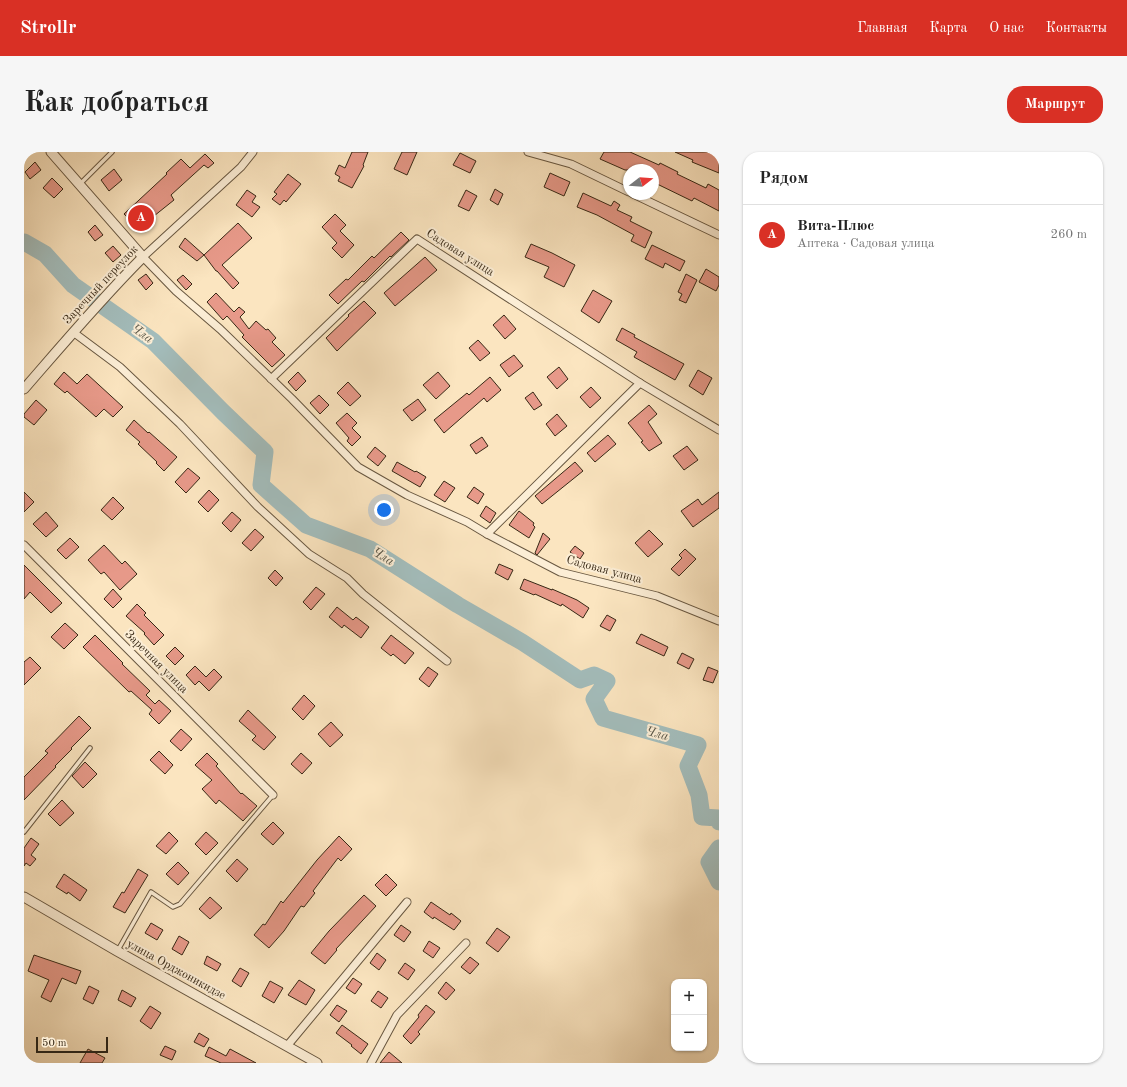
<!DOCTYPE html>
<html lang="ru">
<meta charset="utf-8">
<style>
:root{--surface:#fff;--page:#f6f6f6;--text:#222;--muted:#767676;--line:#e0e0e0;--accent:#d93025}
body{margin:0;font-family:"Old Standard TT",serif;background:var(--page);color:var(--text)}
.controls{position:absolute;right:12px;bottom:12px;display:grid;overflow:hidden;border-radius:8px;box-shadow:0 1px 3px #0004}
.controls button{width:36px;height:36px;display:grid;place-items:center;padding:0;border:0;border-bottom:1px solid var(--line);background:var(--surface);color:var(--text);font:20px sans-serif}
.compass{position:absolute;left:599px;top:12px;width:36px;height:36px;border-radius:50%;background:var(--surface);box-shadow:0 1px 3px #0004;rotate:73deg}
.scale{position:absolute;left:12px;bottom:10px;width:72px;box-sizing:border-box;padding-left:4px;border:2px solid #372815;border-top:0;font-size:11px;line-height:14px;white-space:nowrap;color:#372815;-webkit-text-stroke:3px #fceed6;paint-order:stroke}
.you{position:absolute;left:360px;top:358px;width:14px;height:14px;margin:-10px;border:3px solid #fff;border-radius:50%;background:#1a73e8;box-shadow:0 0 0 6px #1a73e833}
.badge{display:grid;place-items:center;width:26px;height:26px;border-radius:50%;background:var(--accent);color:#fff;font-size:13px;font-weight:700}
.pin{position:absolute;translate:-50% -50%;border:2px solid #fff;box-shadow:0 1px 4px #0006}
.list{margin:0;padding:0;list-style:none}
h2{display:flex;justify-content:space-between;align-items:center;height:52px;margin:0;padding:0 16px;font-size:17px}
h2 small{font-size:13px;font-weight:400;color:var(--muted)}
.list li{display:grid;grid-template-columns:26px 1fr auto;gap:12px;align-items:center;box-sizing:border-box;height:60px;padding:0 16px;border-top:1px solid var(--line)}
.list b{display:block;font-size:15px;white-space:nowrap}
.list p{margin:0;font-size:13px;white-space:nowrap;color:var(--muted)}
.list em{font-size:13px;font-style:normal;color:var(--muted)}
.map{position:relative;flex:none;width:695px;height:911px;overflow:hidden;border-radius:16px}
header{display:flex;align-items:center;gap:24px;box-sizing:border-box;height:56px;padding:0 20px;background:var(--accent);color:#fff}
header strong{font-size:19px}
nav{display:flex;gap:22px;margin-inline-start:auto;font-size:14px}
.intro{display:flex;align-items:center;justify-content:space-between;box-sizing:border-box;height:96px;padding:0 24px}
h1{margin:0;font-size:28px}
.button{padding:10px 18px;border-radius:16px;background:var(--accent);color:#fff;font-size:14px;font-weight:700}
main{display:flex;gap:24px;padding:0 24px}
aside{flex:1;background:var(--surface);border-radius:16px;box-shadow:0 1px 3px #0004}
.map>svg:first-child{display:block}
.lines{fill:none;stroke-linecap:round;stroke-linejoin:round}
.river{stroke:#a3bdbc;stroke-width:17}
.building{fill:#e79989;stroke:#372815}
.service-casing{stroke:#685740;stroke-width:5.5}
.minor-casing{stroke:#685740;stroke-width:9}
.tertiary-casing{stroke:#685740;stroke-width:11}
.service{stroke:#fceed6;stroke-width:3.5}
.minor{stroke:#fceed6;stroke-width:7}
.tertiary{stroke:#fceed6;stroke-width:9}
.labels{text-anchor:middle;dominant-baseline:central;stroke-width:4;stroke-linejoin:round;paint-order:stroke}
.street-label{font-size:12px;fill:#372815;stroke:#fceed6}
.water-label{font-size:13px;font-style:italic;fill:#575547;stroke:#fceed6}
</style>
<header>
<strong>Strollr</strong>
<nav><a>Главная</a><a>Карта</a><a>О нас</a><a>Контакты</a></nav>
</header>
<div class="intro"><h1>Как добраться</h1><a class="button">Маршрут</a></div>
<main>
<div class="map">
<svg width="695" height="911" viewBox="0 0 695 911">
<rect width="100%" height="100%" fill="#fbe5c0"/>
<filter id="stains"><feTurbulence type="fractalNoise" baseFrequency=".005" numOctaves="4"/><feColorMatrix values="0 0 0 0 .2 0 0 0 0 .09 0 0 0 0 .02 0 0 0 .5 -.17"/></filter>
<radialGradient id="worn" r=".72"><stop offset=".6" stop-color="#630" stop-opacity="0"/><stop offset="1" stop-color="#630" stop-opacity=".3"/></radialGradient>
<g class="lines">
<g class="river">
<path d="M 0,90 L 21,102 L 49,133 L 129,189 L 199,260 L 241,300 L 237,333 L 282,373 L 346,397 L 434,453 L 498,490 L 556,528 L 570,523 L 583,529 L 570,547 L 579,566 L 674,593 L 664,614 L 675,643 L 678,665 L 695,666 L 695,670"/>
<path d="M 695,696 L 685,710 L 695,730"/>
</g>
</g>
<g class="building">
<path d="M 328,0 L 344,0 L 339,13 L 340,14 L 328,36 L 314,29 L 316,25 L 311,22 L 315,13 L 321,16 Z"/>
<path d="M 378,0 L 393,0 L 383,23 L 370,17 Z"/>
<path d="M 580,0 L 606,0 L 635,13 L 636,11 L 654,20 L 653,22 L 682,36 L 684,32 L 695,38 L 695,59 L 670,46 L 668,49 L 629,30 L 629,18 L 601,18 L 576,7 Z"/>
<path d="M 651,0 L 695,0 L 695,21 L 668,10 L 669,8 Z"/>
<path d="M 436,1 L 452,9 L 446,21 L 429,13 Z"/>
<path d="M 181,2 L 190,11 L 184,16 L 180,13 L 147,43 L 150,48 L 115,76 L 100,62 L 143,22 L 142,21 L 157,7 L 166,16 Z"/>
<path d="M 11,10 L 17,18 L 6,27 L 1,20 Z"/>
<path d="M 90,17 L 98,28 L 85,39 L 77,28 Z"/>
<path d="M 526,21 L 546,30 L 540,44 L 520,35 Z"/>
<path d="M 264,22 L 277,32 L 262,50 L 260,48 L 256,53 L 248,47 L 253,42 L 250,40 Z"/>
<path d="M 28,26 L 39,37 L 30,46 L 19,36 Z"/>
<path d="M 471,37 L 479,42 L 474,53 L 466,48 Z"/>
<path d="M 223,38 L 232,44 L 228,50 L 236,55 L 228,65 L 212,53 Z"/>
<path d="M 442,38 L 453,44 L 445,59 L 434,54 Z"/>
<path d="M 559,41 L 587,54 L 590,49 L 596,53 L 593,58 L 608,65 L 606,69 L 628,80 L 621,96 L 607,89 L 610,83 L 573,63 L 553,55 Z"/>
<path d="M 311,62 L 322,73 L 316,79 L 330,93 L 318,106 L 308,96 L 313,91 L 298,75 Z"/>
<path d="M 214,71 L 228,86 L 198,113 L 215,131 L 209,137 L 193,119 L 192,119 L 180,103 Z"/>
<path d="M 71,73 L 79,83 L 71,89 L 64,80 Z"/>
<path d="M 377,80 L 385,88 L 367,105 L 366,104 L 340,130 L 338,129 L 314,152 L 305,143 L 322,127 L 324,128 L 348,104 L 350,106 Z"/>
<path d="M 161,86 L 180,103 L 173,109 L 155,95 Z"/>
<path d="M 507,92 L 528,101 L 551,113 L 540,135 L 520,125 L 525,115 L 501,105 Z"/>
<path d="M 628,93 L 661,109 L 656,119 L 641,111 L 639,116 L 621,107 Z"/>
<path d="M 89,94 L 97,103 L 89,110 L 81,101 Z"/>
<path d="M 401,105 L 413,118 L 371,154 L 360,141 Z"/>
<path d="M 682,117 L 695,125 L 695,133 L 692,139 L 675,130 Z"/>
<path d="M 122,122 L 129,131 L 122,138 L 114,128 Z"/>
<path d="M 662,122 L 673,128 L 662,151 L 655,148 L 658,142 L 654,140 Z"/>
<path d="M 159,123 L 168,132 L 162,138 L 153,128 Z"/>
<path d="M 569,138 L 588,149 L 575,171 L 557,159 Z"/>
<path d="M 192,141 L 210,160 L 215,155 L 221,160 L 216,165 L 225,177 L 232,169 L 242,178 L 244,177 L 252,186 L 248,190 L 261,203 L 248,215 L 218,185 L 220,183 L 203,164 L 199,168 L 183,150 Z"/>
<path d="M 340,149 L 352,161 L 313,199 L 302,186 L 325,164 L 324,163 Z"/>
<path d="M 480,163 L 492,177 L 481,187 L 469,173 Z"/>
<path d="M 598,176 L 611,183 L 610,185 L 660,212 L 651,228 L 610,205 L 613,200 L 592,188 Z"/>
<path d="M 454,188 L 466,201 L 456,209 L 445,196 Z"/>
<path d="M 490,203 L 499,214 L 485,225 L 476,213 Z"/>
<path d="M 535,215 L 544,227 L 533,237 L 523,225 Z"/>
<path d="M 674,218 L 688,226 L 679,243 L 665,234 Z"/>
<path d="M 40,220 L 53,232 L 63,222 L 99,255 L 89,265 L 80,257 L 72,265 L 43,239 L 41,241 L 30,232 Z"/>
<path d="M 274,220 L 282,229 L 272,239 L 264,230 Z"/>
<path d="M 414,220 L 426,234 L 412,247 L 399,233 Z"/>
<path d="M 466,225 L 477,238 L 463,250 L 460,246 L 420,281 L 410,268 L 443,241 L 445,243 Z"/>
<path d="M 324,230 L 337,244 L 326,254 L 313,241 Z"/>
<path d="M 567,235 L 577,246 L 566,256 L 556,245 Z"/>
<path d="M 509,240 L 518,253 L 510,258 L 501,246 Z"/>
<path d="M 295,243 L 305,253 L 296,262 L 286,251 Z"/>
<path d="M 394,247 L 402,258 L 388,269 L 379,258 Z"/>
<path d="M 12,248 L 23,258 L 10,273 L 0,265 L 0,262 Z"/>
<path d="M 625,253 L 633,262 L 624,270 L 638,291 L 625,299 L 617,290 L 619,289 L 604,271 Z"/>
<path d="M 323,261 L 333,271 L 328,276 L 337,285 L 328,294 L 323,289 L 325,286 L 312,271 Z"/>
<path d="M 533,262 L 543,274 L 531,284 L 522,272 Z"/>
<path d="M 110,268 L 124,281 L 125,280 L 153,305 L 140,319 L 132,311 L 133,310 L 114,292 L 116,290 L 102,278 Z"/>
<path d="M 584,283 L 592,292 L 571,310 L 563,301 Z"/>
<path d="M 458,285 L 464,294 L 452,302 L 446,293 Z"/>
<path d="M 663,294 L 674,308 L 660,318 L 649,304 Z"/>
<path d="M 351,295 L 362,304 L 354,314 L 343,305 Z"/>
<path d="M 373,310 L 391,320 L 392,319 L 402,325 L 396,335 L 368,319 Z"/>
<path d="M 551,310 L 559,319 L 518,352 L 511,344 Z"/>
<path d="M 164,316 L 176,326 L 162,341 L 151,330 Z"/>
<path d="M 420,329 L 431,336 L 421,350 L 410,343 Z"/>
<path d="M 450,335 L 460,342 L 454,352 L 443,345 Z"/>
<path d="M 185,338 L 195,348 L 184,360 L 174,350 Z"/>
<path d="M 0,340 L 10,350 L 0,360 Z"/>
<path d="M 695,340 L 695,356 L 669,375 L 657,359 L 674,347 L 678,353 Z"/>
<path d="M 89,345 L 100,356 L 88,368 L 77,358 Z"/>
<path d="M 462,354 L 472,361 L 466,371 L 456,364 Z"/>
<path d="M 495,359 L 510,371 L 509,373 L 511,375 L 505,386 L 485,373 Z"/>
<path d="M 22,360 L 34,374 L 22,385 L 9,372 Z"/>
<path d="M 208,360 L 217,368 L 207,380 L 198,371 Z"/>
<path d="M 231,377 L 240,385 L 227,399 L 218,391 Z"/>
<path d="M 625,378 L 639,392 L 624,405 L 611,391 Z"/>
<path d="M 519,381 L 526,387 L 513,403 L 511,401 Z"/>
<path d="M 46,386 L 55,395 L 42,407 L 33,398 Z"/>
<path d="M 80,393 L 98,412 L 101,409 L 113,422 L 96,438 L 80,420 L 77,422 L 64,408 Z"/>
<path d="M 551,394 L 560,401 L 556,407 L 546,400 Z"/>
<path d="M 661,397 L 672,407 L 655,424 L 647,417 L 658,406 L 655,403 Z"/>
<path d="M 475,412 L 489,418 L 484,428 L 471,421 Z"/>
<path d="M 0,413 L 38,451 L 27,461 L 6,440 L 0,447 Z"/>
<path d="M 251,418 L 259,426 L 252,434 L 244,426 Z"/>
<path d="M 500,427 L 528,438 L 528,437 L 553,448 L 565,456 L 559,466 L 538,452 L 537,454 L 511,442 L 510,443 L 496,437 Z"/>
<path d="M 292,435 L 301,442 L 287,458 L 279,450 Z"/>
<path d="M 89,437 L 98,447 L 89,456 L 80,447 Z"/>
<path d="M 113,452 L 122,461 L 120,463 L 140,483 L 130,493 L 120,482 L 121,481 L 102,464 Z"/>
<path d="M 313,455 L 329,468 L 332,465 L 345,475 L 337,486 L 320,473 L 318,476 L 305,465 Z"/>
<path d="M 583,463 L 592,468 L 586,479 L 576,474 Z"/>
<path d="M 41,471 L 54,483 L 40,497 L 27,485 Z"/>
<path d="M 617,482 L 644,495 L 640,504 L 612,491 Z"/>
<path d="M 71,483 L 99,511 L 98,512 L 126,539 L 122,543 L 131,552 L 135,548 L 147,559 L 135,572 L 125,562 L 128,558 L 107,539 L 105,540 L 59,495 Z"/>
<path d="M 367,483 L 390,501 L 381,512 L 369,502 L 367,504 L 357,496 Z"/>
<path d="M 151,495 L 160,504 L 151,513 L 142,504 Z"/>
<path d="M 658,501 L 670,507 L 665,517 L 653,511 Z"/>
<path d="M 6,505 L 17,516 L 0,533 L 0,510 Z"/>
<path d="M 171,514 L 182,525 L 190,517 L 198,525 L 185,539 L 175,529 L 171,533 L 162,523 Z"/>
<path d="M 404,515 L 414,522 L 405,535 L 395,527 Z"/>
<path d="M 684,515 L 694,519 L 689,531 L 679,528 Z"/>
<path d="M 280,543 L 291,554 L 279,568 L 268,557 Z"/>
<path d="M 224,558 L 252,585 L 240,598 L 228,588 L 232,584 L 215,569 Z"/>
<path d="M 55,564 L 67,576 L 47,596 L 48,597 L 31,614 L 32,615 L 0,648 L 0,625 L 24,601 L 21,599 Z"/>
<path d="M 307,570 L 319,583 L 306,595 L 294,582 Z"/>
<path d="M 157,577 L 168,587 L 157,599 L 146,589 Z"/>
<path d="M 135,599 L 149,613 L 141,622 L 126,608 Z"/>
<path d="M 183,601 L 194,612 L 192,614 L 217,642 L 218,641 L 233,654 L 219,669 L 195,648 L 192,652 L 178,637 L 188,628 L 171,613 Z"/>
<path d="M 277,601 L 288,611 L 278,622 L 267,612 Z"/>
<path d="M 61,610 L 73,622 L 59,636 L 48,624 Z"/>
<path d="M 38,648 L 50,661 L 36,674 L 24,662 Z"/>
<path d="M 249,670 L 260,681 L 249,693 L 237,682 Z"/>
<path d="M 145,680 L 154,689 L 142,702 L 132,694 Z"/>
<path d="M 182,680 L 194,691 L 182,703 L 171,692 Z"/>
<path d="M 315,684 L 328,697 L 317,709 L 314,706 L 289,739 L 291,741 L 280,755 L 277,754 L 260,779 L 245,796 L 230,783 L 239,772 L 241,773 L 257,749 L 259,751 L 293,708 Z"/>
<path d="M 7,686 L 15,692 L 7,703 L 12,707 L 6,714 L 2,711 L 0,714 L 0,696 Z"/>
<path d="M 213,707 L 224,717 L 213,730 L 202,719 Z"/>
<path d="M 154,710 L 165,721 L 154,733 L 142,722 Z"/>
<path d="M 114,717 L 124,723 L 101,761 L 89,755 L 98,740 L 100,741 Z"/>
<path d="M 40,722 L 63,738 L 56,749 L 44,740 L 43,742 L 32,735 Z"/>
<path d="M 362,722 L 373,733 L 362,744 L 351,733 Z"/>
<path d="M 340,743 L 352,754 L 312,797 L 313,798 L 301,812 L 287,801 L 305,779 Z"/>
<path d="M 186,745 L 198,756 L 186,767 L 175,757 Z"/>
<path d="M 407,750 L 426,763 L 427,761 L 437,769 L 430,778 L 410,765 L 409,767 L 400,760 Z"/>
<path d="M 127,771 L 139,778 L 133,788 L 121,781 Z"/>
<path d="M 377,773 L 387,780 L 380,790 L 370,783 Z"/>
<path d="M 473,776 L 486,785 L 474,800 L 462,791 Z"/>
<path d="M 155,784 L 165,790 L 158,803 L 148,797 Z"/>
<path d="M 405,789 L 416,796 L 409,806 L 399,799 Z"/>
<path d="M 353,801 L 362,808 L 355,818 L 346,811 Z"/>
<path d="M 10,803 L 57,819 L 52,832 L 38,826 L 27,850 L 17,845 L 25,828 L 4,819 Z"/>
<path d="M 183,804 L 197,812 L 193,819 L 180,812 Z"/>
<path d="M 446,805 L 455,812 L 446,822 L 437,815 Z"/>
<path d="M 381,811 L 391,818 L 384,828 L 374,821 Z"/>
<path d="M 216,816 L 225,821 L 217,835 L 208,829 Z"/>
<path d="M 329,826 L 338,832 L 331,842 L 322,836 Z"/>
<path d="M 275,828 L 291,838 L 282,853 L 264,843 Z"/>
<path d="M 246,829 L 259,836 L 250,851 L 238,844 Z"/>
<path d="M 422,830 L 431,838 L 422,848 L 414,841 Z"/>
<path d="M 65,834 L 75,839 L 69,852 L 59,847 Z"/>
<path d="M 98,838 L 112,846 L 107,855 L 94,848 Z"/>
<path d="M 354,839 L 364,846 L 357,856 L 347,849 Z"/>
<path d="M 313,853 L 323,859 L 315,870 L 306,863 Z"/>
<path d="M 402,853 L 411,860 L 394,880 L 396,882 L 387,892 L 379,884 L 395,865 L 394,863 Z"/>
<path d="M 126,854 L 137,861 L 127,877 L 116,869 Z"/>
<path d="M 318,873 L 344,892 L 337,902 L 327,894 L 328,893 L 312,881 Z"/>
<path d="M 175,881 L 185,887 L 180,895 L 170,890 Z"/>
<path d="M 141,894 L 152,899 L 148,908 L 136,903 Z"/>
<path d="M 185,895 L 202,904 L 206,897 L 232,911 L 197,911 L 181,904 Z"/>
<path d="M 64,897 L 81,906 L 78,911 L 56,911 Z"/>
<path d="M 365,900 L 378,911 L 356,911 Z"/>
</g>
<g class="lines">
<g class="service-casing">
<g id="service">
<path d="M 56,32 L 88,0"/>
<path d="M 0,680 L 66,596"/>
<path d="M 94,798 L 127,740 L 149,755 L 156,752 L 249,643"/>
</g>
</g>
<g class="minor-casing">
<g id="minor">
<path d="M 229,0 L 217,15 L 119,105 L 152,139 L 196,177 L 268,247 L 334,315 L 383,343 L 443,370 L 463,382 L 536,420 L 633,444 L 695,469"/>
<path d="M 504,0 L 547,12 L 605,40"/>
<path d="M 609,42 L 695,83"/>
<path d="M 49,180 L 96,215 L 156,272 L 234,355 L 285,402 L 323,426 L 339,442 L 423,509"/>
<path d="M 247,227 L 393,87 L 616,231 L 695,278"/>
<path d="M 463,382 L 616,231"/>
<path d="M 0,393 L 249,643"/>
<path d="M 263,894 L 383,750"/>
<path d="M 347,911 L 373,863 L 442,791"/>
</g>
</g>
<g class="tertiary-casing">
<g id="tertiary">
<path d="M 0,237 C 39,192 77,147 119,105 L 27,0"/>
<path d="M 0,745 L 93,799 L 293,911"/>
</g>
</g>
<use href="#service" class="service"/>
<use href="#minor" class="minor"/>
<use href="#tertiary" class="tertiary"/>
</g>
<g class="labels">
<g class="street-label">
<text transform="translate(436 101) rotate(32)">Садовая улица</text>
<text transform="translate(77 133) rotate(-47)">Заречный переулок</text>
<text transform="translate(580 418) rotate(15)">Садовая улица</text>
<text transform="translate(132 510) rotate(45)">Заречная улица</text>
<text transform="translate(152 818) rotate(29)">улица Орджоникидзе</text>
</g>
<g class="water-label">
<text transform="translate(118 182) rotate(36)">Чла</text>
<text transform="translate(359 405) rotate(31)">Чла</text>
<text transform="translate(633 582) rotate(16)">Чла</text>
</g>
</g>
<rect width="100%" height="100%" filter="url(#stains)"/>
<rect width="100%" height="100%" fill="url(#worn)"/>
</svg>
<div class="controls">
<button>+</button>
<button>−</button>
</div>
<svg class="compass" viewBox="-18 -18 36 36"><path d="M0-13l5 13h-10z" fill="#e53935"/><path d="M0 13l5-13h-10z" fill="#767676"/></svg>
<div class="scale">50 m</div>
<div class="you"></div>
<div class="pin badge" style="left:117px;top:66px">A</div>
</div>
<aside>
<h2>Рядом<small></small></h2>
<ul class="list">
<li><span class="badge">A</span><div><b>Вита-Плюс</b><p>Аптека · Садовая улица</p></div><em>260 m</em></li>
</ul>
</aside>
</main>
